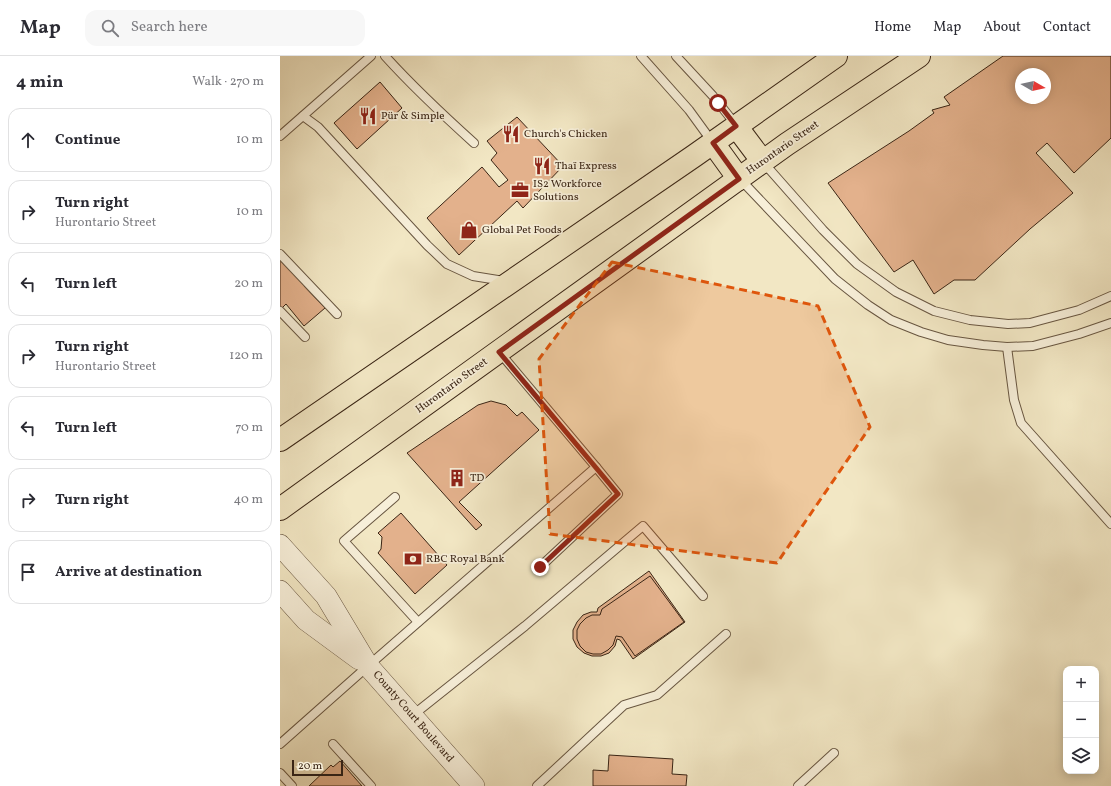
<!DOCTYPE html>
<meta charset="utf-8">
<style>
:root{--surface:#fff;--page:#f7f7f7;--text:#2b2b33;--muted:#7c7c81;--line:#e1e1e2}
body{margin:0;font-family:Vollkorn,serif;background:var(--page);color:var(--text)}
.controls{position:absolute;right:12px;bottom:12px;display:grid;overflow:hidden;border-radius:8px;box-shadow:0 2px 10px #0003}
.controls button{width:36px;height:36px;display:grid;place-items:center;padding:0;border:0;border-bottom:1px solid var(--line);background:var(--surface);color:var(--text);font:20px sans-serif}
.compass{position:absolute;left:735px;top:12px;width:36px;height:36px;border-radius:50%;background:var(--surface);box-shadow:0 2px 10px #0003;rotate:99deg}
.scale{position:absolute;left:12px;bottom:10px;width:51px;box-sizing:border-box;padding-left:4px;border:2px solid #3a2515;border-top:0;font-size:11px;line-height:14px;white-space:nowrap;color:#3a2515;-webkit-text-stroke:3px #f7efd9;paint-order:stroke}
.stop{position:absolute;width:12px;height:12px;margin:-9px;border:3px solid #8f2418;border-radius:50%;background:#fff}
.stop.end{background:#8f2418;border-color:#fff;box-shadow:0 1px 4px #0008}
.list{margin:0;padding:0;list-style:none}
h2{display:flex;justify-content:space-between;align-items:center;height:52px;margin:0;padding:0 16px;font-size:17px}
h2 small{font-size:13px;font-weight:400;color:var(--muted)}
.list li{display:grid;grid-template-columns:26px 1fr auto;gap:12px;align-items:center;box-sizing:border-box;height:64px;margin:0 8px 8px;padding:0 8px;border:1px solid var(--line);border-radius:12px}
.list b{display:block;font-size:15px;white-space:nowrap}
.list p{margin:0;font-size:13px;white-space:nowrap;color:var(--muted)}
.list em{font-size:13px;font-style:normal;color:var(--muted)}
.icon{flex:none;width:22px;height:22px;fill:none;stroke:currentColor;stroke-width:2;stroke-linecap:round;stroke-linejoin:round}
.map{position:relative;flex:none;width:831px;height:730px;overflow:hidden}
header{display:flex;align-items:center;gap:24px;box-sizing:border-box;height:56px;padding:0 20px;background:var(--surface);border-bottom:1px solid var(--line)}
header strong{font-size:19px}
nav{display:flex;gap:22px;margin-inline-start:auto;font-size:14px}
.search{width:280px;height:36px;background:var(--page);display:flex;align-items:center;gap:10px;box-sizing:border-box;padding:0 14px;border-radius:12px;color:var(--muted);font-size:15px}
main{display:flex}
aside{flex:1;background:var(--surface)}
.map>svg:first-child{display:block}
.building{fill:#e3b18c;stroke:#3a2515;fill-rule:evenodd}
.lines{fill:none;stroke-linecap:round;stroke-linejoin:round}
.service-casing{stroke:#685641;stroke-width:10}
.tertiary-casing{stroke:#685641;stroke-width:22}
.primary-casing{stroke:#3a2515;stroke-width:24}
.service{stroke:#f7efd9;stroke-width:8}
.tertiary{stroke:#f7efd9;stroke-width:21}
.primary{stroke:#f2e7c4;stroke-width:22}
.route{stroke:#8f2418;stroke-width:5}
.marked{fill:#df560c;fill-opacity:0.2;stroke:#df560c;stroke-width:3;stroke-dasharray:8 5;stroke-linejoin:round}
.labels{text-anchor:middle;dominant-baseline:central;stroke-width:3.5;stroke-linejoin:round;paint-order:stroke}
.poi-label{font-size:11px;fill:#3a2515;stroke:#f7efd9;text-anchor:start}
.street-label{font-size:11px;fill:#3a2515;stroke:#f7efd9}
</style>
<header>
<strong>Map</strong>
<div class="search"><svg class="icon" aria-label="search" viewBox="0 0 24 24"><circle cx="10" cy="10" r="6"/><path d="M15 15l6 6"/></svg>Search here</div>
<nav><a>Home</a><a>Map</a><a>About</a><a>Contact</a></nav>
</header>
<main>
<aside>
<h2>4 min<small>Walk · 270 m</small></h2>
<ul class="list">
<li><svg class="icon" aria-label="ahead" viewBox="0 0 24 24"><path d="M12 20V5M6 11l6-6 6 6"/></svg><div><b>Continue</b></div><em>10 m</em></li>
<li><svg class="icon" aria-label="right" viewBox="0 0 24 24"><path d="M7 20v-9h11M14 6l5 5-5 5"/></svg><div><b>Turn right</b><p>Hurontario Street</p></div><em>10 m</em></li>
<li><svg class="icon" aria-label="left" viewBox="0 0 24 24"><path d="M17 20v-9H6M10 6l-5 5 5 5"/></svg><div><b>Turn left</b></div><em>20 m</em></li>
<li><svg class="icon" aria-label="right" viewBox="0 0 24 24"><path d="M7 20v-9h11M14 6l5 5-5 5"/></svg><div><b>Turn right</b><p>Hurontario Street</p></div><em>120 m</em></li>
<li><svg class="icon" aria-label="left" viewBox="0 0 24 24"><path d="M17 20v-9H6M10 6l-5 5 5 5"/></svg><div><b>Turn left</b></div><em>70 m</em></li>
<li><svg class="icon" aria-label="right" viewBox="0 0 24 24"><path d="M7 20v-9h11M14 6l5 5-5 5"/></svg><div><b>Turn right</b></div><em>40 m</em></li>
<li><svg class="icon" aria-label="arrive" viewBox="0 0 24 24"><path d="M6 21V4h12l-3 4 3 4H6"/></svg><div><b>Arrive at destination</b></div></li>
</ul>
</aside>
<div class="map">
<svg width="831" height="730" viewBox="0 0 831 730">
<rect width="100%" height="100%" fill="#f2e7c4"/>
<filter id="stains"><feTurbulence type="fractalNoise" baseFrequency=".005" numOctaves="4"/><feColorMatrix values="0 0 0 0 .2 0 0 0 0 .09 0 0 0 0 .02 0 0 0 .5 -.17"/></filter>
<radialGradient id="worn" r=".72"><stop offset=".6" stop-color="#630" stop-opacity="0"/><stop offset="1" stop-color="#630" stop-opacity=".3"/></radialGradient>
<g class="building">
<path d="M 723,0 L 831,0 L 831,82 L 794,117 L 767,87 L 756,97 L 793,137 L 750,173 L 695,224 L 674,224 L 654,238 L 633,204 L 614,216 L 548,127 L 629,75 L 654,57 L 652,54 L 670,49 L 664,41 ZM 741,18 L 765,18 L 765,42 L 741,42 Z"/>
<path d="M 100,26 L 122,52 L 77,93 L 54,67 Z"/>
<path d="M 237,61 L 283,110 L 243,152 L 237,145 L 179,199 L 147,162 L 202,111 L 219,131 L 228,124 L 211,104 L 217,97 L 207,85 Z"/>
<path d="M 0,200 L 27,228 L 24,230 L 45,252 L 24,270 L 6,248 L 1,253 L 0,252 Z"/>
<path d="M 211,345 L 226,349 L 237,360 L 242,356 L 259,374 L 179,446 L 202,469 L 196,474 L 127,397 L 198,349 Z"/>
<path d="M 121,457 L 167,509 L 135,538 L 98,497 L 101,493 L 102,481 L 98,477 Z"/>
<path d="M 369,515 L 405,566 L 353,603 L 340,584 L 337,583 L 335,590 L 329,597 L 321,600 L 312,600 L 304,597 L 297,591 L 293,583 L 293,574 L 297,566 L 303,559 L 311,556 L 317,556 L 318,552 Z"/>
<path d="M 370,520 L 404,566 L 355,600 L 342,581 L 336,580 L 333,589 L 328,594 L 321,598 L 313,598 L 306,596 L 300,590 L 297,583 L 297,574 L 300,568 L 306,562 L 312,559 L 320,559 L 322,553 Z"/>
<path d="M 329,699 L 393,703 L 392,718 L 407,719 L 406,730 L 313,730 L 313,714 L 328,715 Z"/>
<path d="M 60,705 L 82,730 L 29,730 L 51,709 L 53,711 Z"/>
</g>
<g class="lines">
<g class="service-casing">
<g id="service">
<path d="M 105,0 C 133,31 163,59 194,87"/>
<path d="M 361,0 L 409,54 L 433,87"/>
<path d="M 396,0 L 433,40 L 456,69"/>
<path d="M 23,60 L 38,71 L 147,189 L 167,208 L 193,220 L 224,225"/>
<path d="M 0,80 L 91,0"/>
<path d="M 483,106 L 543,174 L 577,208 L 616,236 L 654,255 L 690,264 L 728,268 L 750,267 L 799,254 L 831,240"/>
<path d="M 460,123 L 555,223 L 588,249 L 611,264 L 641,276 L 668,284 L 703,289 L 727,291 L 753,290 L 799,278 L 831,267"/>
<path d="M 0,198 L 57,258"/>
<path d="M 0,255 L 25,281"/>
<path d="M 727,291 L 734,344 L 741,367 L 831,468"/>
<path d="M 115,441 L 64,485 L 138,566"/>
<path d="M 260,511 L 338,438 L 316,411"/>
<path d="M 133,659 L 245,570 L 363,470 L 423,540"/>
<path d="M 0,688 L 88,610 L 316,411 L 220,297"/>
<path d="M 53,688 L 91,730"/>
<path d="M 0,717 L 12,730"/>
<path d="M 257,730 L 344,649 L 377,639 L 446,578"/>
<path d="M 518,730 L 554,697"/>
</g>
</g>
<g class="tertiary-casing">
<g id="tertiary">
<path d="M 0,489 L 46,540 L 88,610 L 194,730"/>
<path d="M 0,535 L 26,564 L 79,603"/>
</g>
</g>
<g class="primary-casing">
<g id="primary">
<path d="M 456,70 L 483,106"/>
<path d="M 433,87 L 459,123"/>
<path d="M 0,384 L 414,100 L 556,0"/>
<path d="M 0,453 L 507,88 L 639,0"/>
</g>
</g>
<use href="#service" class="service"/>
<use href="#tertiary" class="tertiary"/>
<use href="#primary" class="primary"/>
</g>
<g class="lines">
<path class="route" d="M 260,511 L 338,438 L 219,296 L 459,123 L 433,87 L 456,70 L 438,47"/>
</g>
<path class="marked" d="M 332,206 L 538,250 L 590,371 L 497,507 L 270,478 L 259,303 Z"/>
<defs>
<g id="restaurant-bare" transform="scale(1.38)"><path d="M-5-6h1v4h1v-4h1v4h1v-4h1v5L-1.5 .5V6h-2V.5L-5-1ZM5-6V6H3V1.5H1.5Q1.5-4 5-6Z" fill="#8f2418" stroke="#f7efd9" stroke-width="2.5" paint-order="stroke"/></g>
<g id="office-bare" transform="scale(1.38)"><path d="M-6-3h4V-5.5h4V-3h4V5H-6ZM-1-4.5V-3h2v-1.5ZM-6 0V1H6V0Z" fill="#8f2418" stroke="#f7efd9" stroke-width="2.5" paint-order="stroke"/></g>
<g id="shop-bare" transform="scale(1.38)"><path d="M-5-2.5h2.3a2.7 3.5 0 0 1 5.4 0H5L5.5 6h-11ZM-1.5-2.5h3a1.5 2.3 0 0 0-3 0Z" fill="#8f2418" stroke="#f7efd9" stroke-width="2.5" paint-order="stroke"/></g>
<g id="building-bare" transform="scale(1.38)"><path d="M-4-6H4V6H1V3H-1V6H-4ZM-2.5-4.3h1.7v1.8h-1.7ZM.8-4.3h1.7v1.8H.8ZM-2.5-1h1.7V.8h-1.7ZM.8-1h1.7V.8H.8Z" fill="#8f2418" stroke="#f7efd9" stroke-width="2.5" paint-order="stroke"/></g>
<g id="bank-bare" transform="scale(1.38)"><path d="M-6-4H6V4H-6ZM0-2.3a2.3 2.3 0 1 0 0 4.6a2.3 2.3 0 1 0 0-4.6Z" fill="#8f2418" stroke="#f7efd9" stroke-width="2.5" paint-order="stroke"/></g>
</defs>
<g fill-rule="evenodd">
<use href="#restaurant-bare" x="88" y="60"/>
<use href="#restaurant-bare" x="231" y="78"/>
<use href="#restaurant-bare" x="262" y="110"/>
<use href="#office-bare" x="240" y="134"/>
<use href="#shop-bare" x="189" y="174"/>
<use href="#building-bare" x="177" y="422"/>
<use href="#bank-bare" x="133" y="503"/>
</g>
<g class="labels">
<g class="poi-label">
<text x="101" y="60">Pür &amp; Simple</text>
<text x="244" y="78">Church's Chicken</text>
<text x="275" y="110">Thaï Express</text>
<text x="253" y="128">IS2 Workforce<tspan x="253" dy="13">Solutions</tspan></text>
<text x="202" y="174">Global Pet Foods</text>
<text x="190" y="422">TD</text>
<text x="146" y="503">RBC Royal Bank</text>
</g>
<g class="street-label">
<text transform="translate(503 92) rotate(-35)">Hurontario Street</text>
<text transform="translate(172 330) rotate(-36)">Hurontario Street</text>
<text transform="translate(133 661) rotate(49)">County Court Boulevard</text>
</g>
</g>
<rect width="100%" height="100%" filter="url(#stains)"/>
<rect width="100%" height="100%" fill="url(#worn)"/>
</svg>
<div class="controls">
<button>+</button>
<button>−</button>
<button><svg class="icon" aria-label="layers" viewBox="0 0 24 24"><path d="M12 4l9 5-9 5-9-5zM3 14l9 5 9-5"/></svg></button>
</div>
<svg class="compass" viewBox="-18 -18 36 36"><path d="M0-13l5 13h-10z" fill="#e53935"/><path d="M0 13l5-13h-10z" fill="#7c7c81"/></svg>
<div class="scale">20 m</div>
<div class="stop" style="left:438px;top:47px"></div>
<div class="stop end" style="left:260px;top:511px"></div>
</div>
</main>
